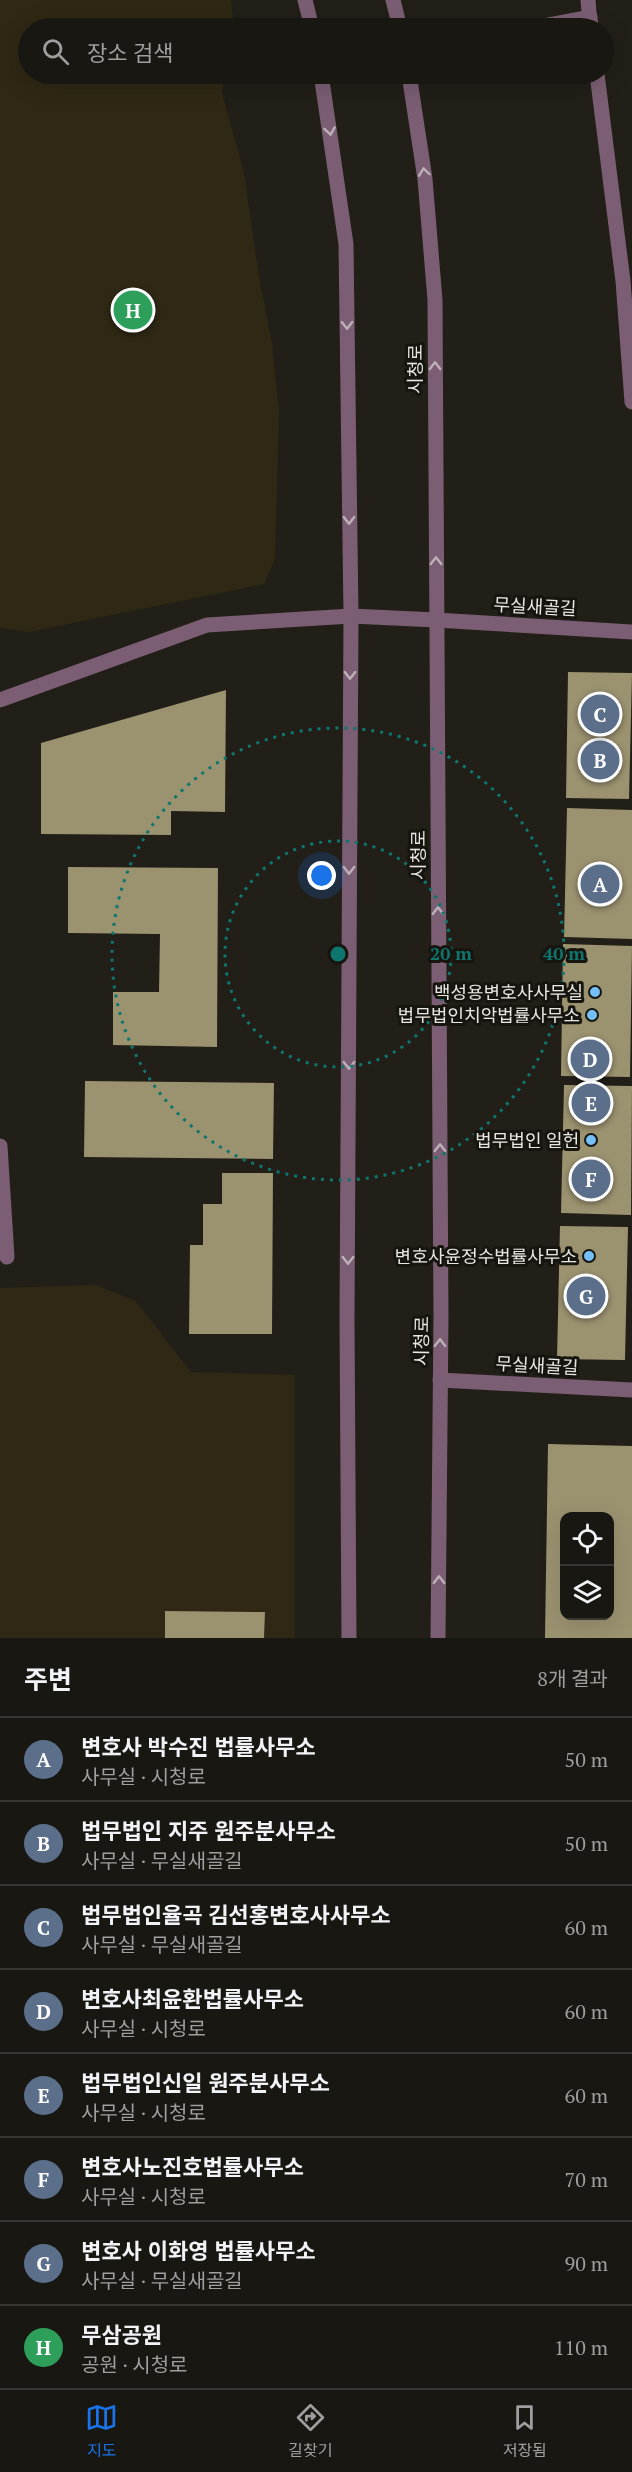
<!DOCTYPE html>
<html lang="ko">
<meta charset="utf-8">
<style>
:root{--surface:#191712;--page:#22201b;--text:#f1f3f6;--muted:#9f9f9f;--line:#373632;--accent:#1a73e8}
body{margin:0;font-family:"PT Serif","Noto Sans KR",serif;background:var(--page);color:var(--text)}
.controls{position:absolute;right:18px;bottom:18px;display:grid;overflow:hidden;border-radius:12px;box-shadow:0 6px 24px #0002}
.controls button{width:54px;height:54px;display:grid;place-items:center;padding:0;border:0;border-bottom:2px solid var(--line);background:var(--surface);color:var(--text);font:30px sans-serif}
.you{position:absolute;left:322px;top:876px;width:21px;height:21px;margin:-15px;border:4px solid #fff;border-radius:50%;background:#1a73e8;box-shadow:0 0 0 9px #1a73e833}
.badge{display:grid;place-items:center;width:39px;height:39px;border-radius:50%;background:var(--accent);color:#fff;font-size:20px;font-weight:700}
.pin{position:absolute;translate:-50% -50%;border:3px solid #fff;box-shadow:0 2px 6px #0006}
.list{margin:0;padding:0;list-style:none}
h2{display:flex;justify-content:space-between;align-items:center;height:78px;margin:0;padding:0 24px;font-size:26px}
h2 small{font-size:20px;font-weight:400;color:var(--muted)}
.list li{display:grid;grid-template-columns:39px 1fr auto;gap:18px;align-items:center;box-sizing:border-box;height:84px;padding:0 24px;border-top:2px solid var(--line)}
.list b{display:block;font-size:22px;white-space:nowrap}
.list p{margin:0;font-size:20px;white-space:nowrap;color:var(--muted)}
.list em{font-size:20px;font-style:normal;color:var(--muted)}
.icon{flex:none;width:33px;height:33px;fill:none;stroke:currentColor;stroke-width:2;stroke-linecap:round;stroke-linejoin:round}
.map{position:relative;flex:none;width:632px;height:1638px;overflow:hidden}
.search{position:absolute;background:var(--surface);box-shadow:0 6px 24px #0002;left:18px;right:18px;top:18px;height:66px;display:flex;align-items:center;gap:15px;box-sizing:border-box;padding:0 21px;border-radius:33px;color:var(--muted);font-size:22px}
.sheet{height:750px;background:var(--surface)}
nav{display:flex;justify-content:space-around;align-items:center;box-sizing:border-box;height:84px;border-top:2px solid var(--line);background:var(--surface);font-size:16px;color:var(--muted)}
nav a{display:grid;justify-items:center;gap:3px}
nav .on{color:var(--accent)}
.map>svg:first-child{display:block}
.green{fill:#2e2814}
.building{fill:#9b9270;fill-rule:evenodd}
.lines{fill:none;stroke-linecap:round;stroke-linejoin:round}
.service{stroke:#7b5e73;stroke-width:15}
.minor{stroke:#7b5e73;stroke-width:15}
.tertiary{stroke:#7b5e73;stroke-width:15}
.oneway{stroke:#bdb0b6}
.ring{fill:none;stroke:#0f766e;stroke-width:3;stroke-dasharray:3 6}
.poi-dot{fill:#74c0f6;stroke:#17150f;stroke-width:2}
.labels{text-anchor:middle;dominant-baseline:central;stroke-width:6;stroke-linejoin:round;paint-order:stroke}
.street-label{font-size:18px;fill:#e9e7e2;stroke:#17150f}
.poi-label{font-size:18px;fill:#e9e7e2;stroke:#17150f;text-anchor:end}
.centre{fill:#0f766e;stroke:#17150f;stroke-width:3}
.ring-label{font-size:18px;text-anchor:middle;font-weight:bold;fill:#0f766e;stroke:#17150f;stroke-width:6;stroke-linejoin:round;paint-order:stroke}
</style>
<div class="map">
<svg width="632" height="1638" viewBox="0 0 632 1638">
<rect width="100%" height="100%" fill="#211f18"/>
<g class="green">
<path d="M 0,0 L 231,0 L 234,28 L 28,28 L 28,74 L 225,74 L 222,92 L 244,173 L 259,277 L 272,343 L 279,412 L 275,559 L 264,584 L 29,632 L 0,628 Z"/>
<path d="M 95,1285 L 136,1301 L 191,1372 L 295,1375 L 295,1638 L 0,1638 L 0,1288 Z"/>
</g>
<g class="building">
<path d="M 568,672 L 632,673 L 629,799 L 566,798 Z"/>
<path d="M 226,690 L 225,812 L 171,811 L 171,835 L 41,834 L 41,743 Z"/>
<path d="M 567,808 L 632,810 L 632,939 L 564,937 Z"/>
<path d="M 68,867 L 218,868 L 217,1047 L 113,1045 L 113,992 L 159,992 L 160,934 L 68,933 Z"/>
<path d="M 563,944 L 632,946 L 630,1077 L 561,1076 Z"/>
<path d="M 85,1081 L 274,1083 L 273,1159 L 84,1157 Z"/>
<path d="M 564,1085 L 632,1086 L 631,1215 L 561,1213 Z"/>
<path d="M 222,1173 L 273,1173 L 272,1334 L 189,1334 L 190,1245 L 203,1245 L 203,1204 L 222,1204 Z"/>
<path d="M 560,1226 L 628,1227 L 625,1360 L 557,1359 Z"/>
<path d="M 548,1444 L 632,1446 L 632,1638 L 545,1638 ZM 564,1516 L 610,1516 L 610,1616 L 564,1616 Z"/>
<path d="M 165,1611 L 265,1612 L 264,1638 L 165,1638 Z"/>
</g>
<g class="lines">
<g class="service">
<path d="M 588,0 L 590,25"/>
<path d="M 532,28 L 590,17 L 591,28"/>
<path d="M 597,74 L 623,281 L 632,402"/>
</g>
<g class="minor">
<path d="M 436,620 L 632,632"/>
<path d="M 0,700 L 207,625 L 351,616"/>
<path d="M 0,1146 L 7,1257"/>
<path d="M 440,1380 L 632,1390"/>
</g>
<g class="tertiary">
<path d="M 305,0 L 312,28"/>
<path d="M 393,0 L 400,28"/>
<path d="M 321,74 L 346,244 L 351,616 L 347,1318 L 349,1638"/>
<path d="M 409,74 L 425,179 L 435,300 L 441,1317 L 438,1638"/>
<path d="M 351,616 L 436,620"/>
</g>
</g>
<defs><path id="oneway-chevron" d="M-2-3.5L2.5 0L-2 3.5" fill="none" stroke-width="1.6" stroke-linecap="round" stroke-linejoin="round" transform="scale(1.5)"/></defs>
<g class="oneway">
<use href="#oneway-chevron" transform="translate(330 131) rotate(81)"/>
<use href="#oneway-chevron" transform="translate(424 172) rotate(-98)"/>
<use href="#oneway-chevron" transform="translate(347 325) rotate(89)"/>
<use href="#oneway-chevron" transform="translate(435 366) rotate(-90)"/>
<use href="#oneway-chevron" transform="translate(349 520) rotate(89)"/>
<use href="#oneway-chevron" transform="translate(436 561) rotate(-90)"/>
<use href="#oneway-chevron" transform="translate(350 675) rotate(90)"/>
<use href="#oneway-chevron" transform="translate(349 870) rotate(90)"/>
<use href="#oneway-chevron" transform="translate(438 911) rotate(-90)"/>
<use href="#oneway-chevron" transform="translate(349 1065) rotate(90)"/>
<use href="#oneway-chevron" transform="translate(440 1148) rotate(-90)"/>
<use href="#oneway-chevron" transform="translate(348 1260) rotate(90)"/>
<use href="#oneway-chevron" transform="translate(440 1343) rotate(-89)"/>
<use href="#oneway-chevron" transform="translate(439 1580) rotate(-90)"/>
</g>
<g class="ring">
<circle cx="338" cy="954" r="113"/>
<circle cx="338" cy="954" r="226"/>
</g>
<g class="poi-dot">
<circle cx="595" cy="992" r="6"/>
<circle cx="592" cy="1015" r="6"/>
<circle cx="591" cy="1140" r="6"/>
<circle cx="589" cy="1256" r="6"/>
</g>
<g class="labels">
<g class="street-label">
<text transform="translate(415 369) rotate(-90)">시청로</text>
<text transform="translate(535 606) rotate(3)">무실새골길</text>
<text transform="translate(418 855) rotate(-90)">시청로</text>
<text transform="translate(421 1341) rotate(-89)">시청로</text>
<text transform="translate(537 1365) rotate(3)">무실새골길</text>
</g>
<g class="poi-label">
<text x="583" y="992">백성용변호사사무실</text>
<text x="580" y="1015">법무법인치악법률사무소</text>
<text x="579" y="1140">법무법인 일헌</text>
<text x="577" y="1256">변호사윤정수법률사무소</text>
</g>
</g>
<circle cx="338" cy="954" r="9" class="centre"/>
<g class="ring-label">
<text x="451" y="960">20 m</text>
<text x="564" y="960">40 m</text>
</g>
</svg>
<div class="controls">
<button><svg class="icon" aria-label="locate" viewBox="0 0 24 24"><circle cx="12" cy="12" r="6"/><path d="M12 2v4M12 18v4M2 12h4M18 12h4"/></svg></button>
<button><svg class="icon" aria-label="layers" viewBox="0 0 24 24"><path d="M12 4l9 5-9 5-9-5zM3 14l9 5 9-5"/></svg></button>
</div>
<div class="you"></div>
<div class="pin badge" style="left:600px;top:884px;background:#5c6f8a">A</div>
<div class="pin badge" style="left:600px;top:760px;background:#5c6f8a">B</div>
<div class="pin badge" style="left:600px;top:714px;background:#5c6f8a">C</div>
<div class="pin badge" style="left:590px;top:1059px;background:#5c6f8a">D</div>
<div class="pin badge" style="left:591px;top:1103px;background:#5c6f8a">E</div>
<div class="pin badge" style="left:591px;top:1179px;background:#5c6f8a">F</div>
<div class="pin badge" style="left:586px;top:1296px;background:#5c6f8a">G</div>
<div class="pin badge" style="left:133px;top:310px;background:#2e9e5b">H</div>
<div class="search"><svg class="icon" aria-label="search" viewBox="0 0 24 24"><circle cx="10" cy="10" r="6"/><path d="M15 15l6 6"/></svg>장소 검색</div>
</div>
<section class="sheet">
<h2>주변<small>8개 결과</small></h2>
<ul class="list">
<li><span class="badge" style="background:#5c6f8a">A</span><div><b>변호사 박수진 법률사무소</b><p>사무실 · 시청로</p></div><em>50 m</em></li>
<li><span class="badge" style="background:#5c6f8a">B</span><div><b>법무법인 지주 원주분사무소</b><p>사무실 · 무실새골길</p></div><em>50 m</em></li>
<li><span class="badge" style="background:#5c6f8a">C</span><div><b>법무법인율곡 김선홍변호사사무소</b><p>사무실 · 무실새골길</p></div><em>60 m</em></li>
<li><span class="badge" style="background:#5c6f8a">D</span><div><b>변호사최윤환법률사무소</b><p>사무실 · 시청로</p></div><em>60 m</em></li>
<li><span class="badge" style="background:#5c6f8a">E</span><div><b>법무법인신일 원주분사무소</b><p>사무실 · 시청로</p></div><em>60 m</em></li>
<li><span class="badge" style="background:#5c6f8a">F</span><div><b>변호사노진호법률사무소</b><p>사무실 · 시청로</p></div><em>70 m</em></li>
<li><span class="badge" style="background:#5c6f8a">G</span><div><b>변호사 이화영 법률사무소</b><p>사무실 · 무실새골길</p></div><em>90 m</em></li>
<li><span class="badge" style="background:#2e9e5b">H</span><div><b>무삼공원</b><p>공원 · 시청로</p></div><em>110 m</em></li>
</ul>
</section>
<nav>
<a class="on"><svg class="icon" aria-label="map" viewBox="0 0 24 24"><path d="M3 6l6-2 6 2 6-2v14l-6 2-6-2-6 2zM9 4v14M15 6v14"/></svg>지도</a>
<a><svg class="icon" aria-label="directions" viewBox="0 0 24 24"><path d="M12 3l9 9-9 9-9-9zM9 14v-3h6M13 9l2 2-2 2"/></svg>길찾기</a>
<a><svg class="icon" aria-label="saved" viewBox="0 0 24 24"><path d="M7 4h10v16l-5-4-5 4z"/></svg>저장됨</a>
</nav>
